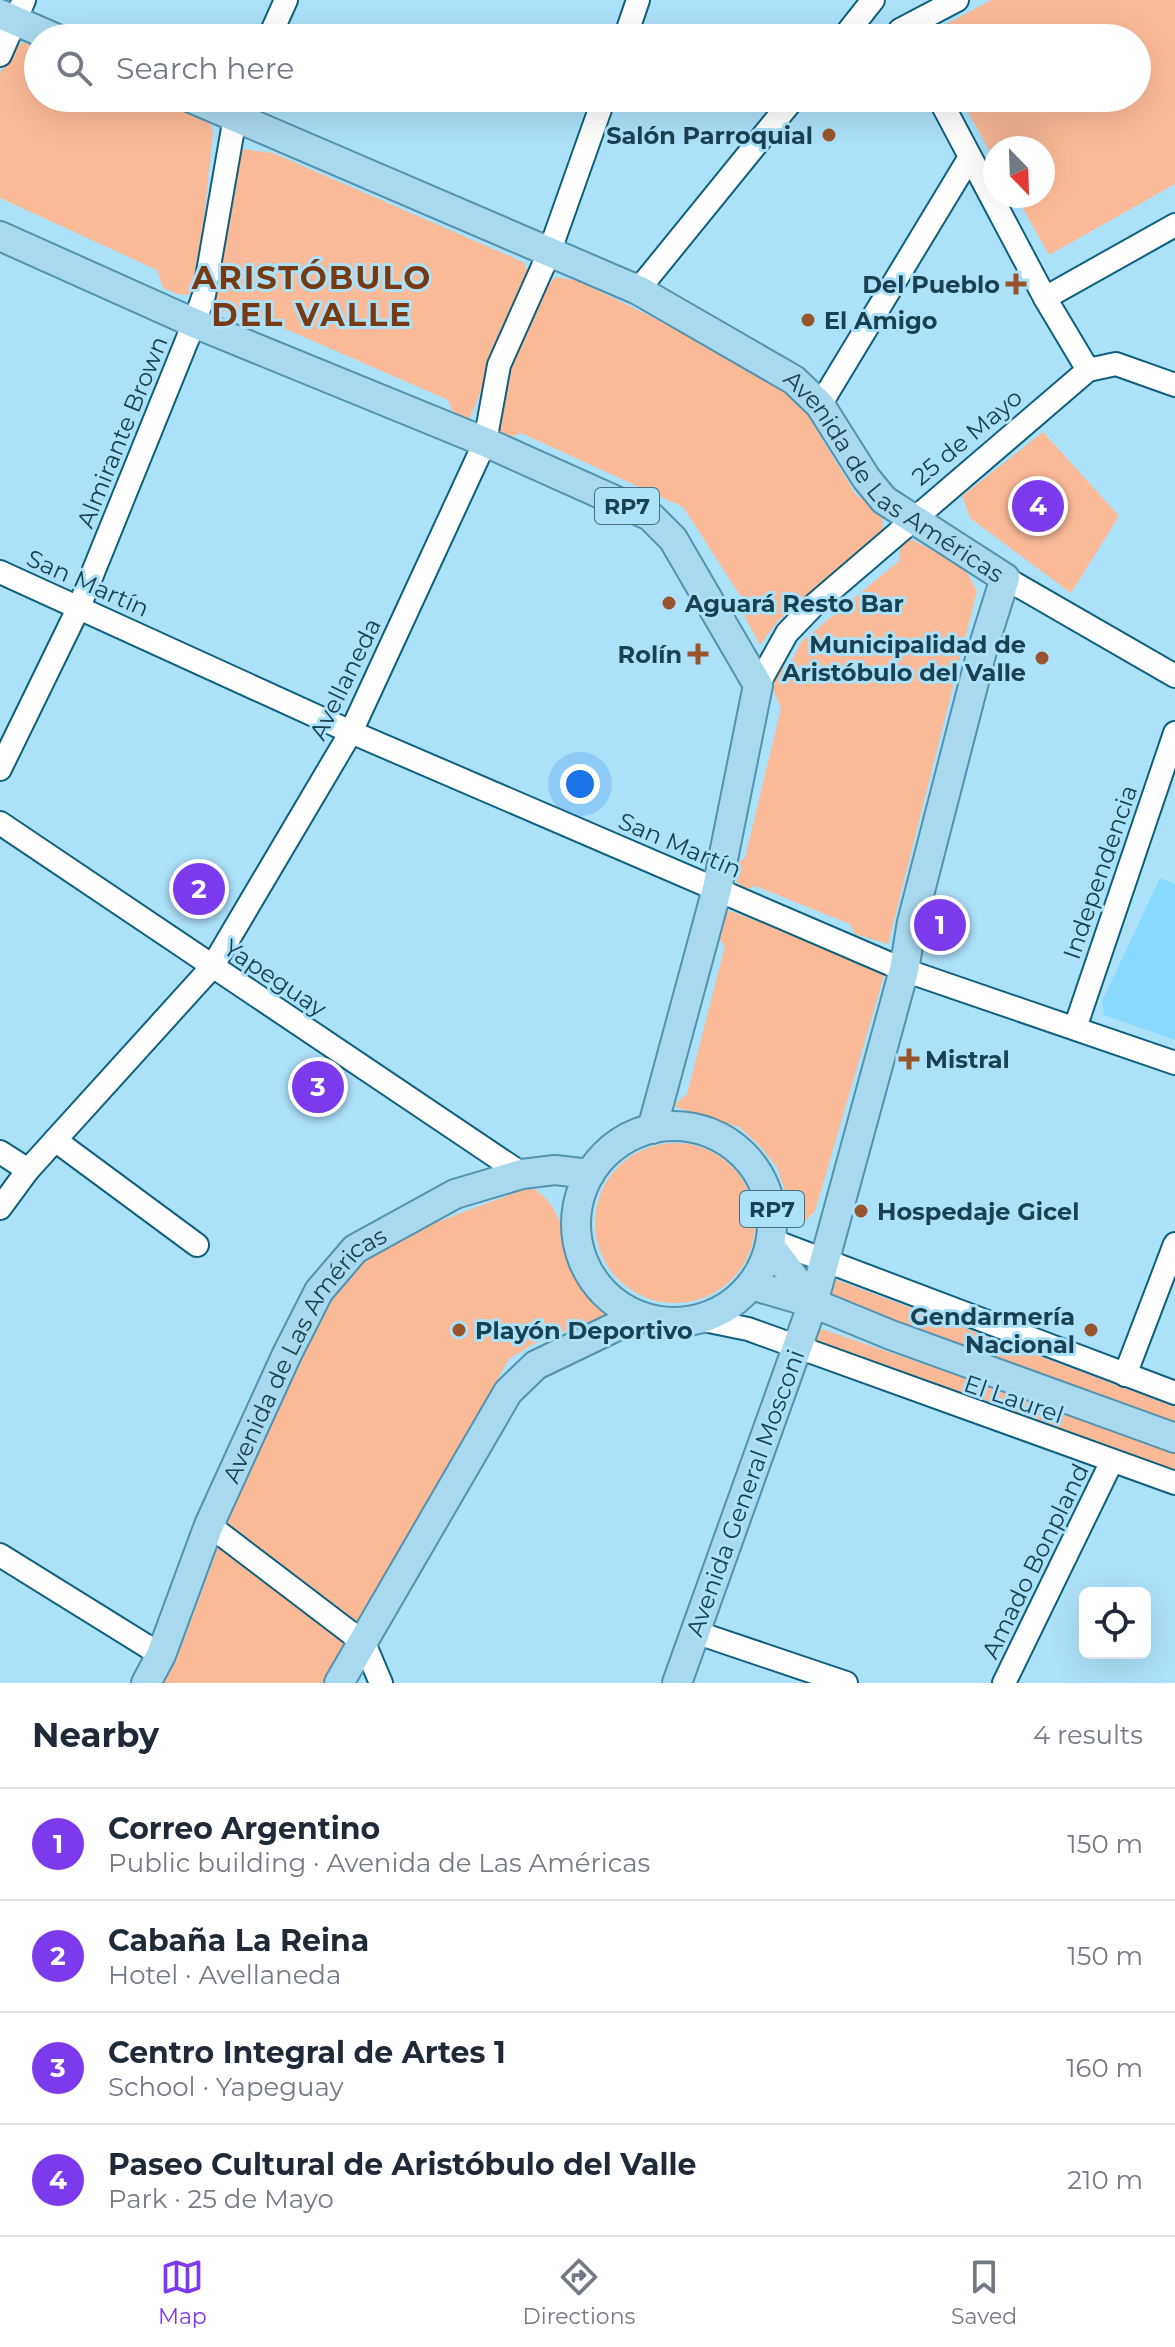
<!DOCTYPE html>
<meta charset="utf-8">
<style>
:root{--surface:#fff;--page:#f2f2f3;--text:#1f2937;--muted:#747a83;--line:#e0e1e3;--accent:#7c3aed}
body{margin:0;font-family:Montserrat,sans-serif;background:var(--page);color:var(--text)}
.controls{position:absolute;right:24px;bottom:24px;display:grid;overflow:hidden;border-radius:12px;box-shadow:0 8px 32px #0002}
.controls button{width:72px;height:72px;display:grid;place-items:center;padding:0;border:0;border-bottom:2px solid var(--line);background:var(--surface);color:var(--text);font:40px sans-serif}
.compass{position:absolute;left:983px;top:136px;width:72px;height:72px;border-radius:50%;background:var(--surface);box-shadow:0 8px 32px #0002;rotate:157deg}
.you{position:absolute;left:580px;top:784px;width:28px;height:28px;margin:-20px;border:6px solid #fff;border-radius:50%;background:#1a73e8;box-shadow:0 0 0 12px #1a73e833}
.badge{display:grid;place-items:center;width:52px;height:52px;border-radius:50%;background:var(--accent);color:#fff;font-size:26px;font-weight:700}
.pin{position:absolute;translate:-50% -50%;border:4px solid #fff;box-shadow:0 2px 8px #0006}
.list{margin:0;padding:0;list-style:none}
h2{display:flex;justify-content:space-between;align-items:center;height:104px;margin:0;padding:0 32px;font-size:34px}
h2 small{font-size:26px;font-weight:400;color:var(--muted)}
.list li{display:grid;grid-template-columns:52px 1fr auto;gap:24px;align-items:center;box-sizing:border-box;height:112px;padding:0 32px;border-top:2px solid var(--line)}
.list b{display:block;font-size:30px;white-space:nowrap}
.list p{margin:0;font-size:26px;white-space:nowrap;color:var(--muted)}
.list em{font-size:26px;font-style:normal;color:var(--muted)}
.icon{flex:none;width:44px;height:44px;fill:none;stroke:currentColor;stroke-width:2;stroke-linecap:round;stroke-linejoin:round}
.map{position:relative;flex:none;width:1175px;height:1683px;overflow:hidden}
.search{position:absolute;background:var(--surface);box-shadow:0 8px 32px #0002;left:24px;right:24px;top:24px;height:88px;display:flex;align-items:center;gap:20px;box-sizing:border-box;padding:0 28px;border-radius:44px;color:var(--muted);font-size:30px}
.sheet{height:552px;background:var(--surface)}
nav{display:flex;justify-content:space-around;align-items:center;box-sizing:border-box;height:112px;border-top:2px solid var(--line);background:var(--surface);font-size:22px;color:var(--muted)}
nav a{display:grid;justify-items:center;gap:4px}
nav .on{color:var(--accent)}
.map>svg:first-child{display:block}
.built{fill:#89d9fe}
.green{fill:#fbba97}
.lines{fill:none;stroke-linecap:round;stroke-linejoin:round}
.minor-casing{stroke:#0e607e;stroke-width:26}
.major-casing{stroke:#5193b0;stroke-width:32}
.minor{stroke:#fff;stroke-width:22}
.major{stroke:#a9d9ee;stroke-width:28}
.poi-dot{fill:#9a542b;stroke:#ace1fa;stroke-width:3}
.labels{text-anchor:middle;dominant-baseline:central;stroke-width:6;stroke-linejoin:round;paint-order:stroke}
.shield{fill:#ace1fa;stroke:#447184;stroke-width:2}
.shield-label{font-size:22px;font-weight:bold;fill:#184152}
.poi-label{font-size:24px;font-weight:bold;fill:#184152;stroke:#ace1fa;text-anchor:end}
.street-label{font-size:24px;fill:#184152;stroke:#ace1fa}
.district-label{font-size:32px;font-weight:bold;letter-spacing:2px;fill:#783a13;stroke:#ace1fa}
</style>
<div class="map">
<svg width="1175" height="1683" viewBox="0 0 1175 1683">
<rect width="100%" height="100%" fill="#ace1fa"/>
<path class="built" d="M 1160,878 L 1175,884 L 1175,1040 L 1104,1015 L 1102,1001 Z"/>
<g class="green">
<path d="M 991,0 L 1175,0 L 1175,184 L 1049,255 L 1016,196 L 1043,196 L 1043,148 L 995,148 L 995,160 L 960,98 L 1137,98 L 1137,38 L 925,36 Z"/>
<path d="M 23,42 L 38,48 L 38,98 L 160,98 L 208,117 L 213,133 L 197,285 L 190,294 L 181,295 L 163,288 L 157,270 L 0,198 L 0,74 L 10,53 Z"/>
<path d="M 243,149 L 273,153 L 523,262 L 529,273 L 469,420 L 455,417 L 448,400 L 242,310 L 219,313 L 211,298 L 234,159 Z"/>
<path d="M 555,277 L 578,281 L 780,379 L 793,391 L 856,495 L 882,511 L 883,532 L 778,621 L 760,645 L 741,610 L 743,600 L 683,507 L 521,433 L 503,440 L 493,434 L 488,409 L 542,293 Z"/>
<path d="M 1043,432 L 1119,516 L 1071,593 L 970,518 L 962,496 Z"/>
<path d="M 907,537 L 964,567 L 977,591 L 888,944 L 855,934 L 850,924 L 755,886 L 746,890 L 725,871 L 745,858 L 781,708 L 772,688 L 778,670 L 791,662 L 801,642 L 899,561 L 901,543 Z"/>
<path d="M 727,910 L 873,963 L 885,972 L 815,1211 L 805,1221 L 795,1221 L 777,1167 L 758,1144 L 739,1127 L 673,1106 L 687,1094 L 725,946 L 716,935 L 718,917 Z"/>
<circle cx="675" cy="1223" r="80"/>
<path d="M 531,1187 C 573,1211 561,1263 590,1297 C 596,1303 604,1308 611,1313 L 533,1344 L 509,1359 L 322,1683 L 162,1683 L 184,1640 L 238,1493 L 323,1314 L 355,1265 L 415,1230 Z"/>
<path d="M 834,1279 L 1175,1407 L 1175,1423 L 838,1302 L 827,1295 Z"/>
<path d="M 822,1329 L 1175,1451 L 1175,1470 L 815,1345 L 810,1337 Z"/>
</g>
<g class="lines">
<g class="minor-casing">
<g id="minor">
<path d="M 900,30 L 957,0"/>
<path d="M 269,38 L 286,0"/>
<path d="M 625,38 L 638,0"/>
<path d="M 843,38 L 873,0"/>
<path d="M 0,55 L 24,0"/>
<path d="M 939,98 L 1045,298 L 1088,370"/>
<path d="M 638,290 L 794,98"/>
<path d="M 1045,298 L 1175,225"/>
<path d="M 820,405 L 970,157"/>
<path d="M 0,572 L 351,732 L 904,970 L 1175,1063"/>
<path d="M 1005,578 L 1175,676"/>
<path d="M 758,685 L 787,633 L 814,605 L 1088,370 L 1116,364 L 1175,385"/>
<path d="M 0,769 L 79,607 L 194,323 L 204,295 L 235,117 L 243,98"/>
<path d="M 0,823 L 522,1174"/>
<path d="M 1075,1028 L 1175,733"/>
<path d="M 55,1140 L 197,1245"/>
<path d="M 0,1152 L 28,1170"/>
<path d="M 0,1208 L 28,1170 L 212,967 L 351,732 L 485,442 L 499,365 L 549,253 L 604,98"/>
<path d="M 771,1240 L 1175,1393"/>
<path d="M 699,1319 L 748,1329 L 1175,1483"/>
<path d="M 1125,1375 L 1175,1244"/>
<path d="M 209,1525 L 364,1643 L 381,1683"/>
<path d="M 0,1555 L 161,1655"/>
<path d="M 695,1632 L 846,1683"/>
<path d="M 1004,1683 L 1112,1461"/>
</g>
</g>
<g class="major-casing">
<g id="major">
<path d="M 0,14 L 55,38"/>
<path id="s1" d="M 191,98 L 638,290 L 794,380 L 820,405 L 866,478 L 884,500 L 1005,578 L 982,651 L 912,922 L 904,970 L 813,1303 L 677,1683"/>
<path d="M 0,236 L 194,323 L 485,442 L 650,516 L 673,539 L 758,685 L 717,889 L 652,1129"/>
<circle cx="674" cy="1224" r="98"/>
<path d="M 770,1246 L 813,1303"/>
<path d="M 751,1285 L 813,1303 L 891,1335 L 1175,1438"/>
<path id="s2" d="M 146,1683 L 161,1655 L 209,1525 L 287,1354 L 319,1291 L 355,1249 L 455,1194 L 522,1174 L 555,1170 L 590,1174"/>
<path d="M 339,1683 L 508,1392 L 536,1365 L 638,1316"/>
</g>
</g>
<use href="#minor" class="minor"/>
<use href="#major" class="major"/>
</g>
<g class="poi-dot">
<circle cx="829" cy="135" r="8"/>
<path d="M1012 272h8v8h8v8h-8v8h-8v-8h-8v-8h8z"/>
<circle cx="808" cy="320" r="8"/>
<circle cx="669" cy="603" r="8"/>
<path d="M694 642h8v8h8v8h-8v8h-8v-8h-8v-8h8z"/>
<circle cx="1042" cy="658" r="8"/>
<path d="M905 1047h8v8h8v8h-8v8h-8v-8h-8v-8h8z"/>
<circle cx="861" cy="1211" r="8"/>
<circle cx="459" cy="1330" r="8"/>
<circle cx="1091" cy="1330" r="8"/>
</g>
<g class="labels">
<g class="shield">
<rect x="595" y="488" width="64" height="36" rx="6"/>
<rect x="740" y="1191" width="64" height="36" rx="6"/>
</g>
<g class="shield-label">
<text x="627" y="506">RP7</text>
<text x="772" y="1209">RP7</text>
</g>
<g class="poi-label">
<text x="813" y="135">Salón Parroquial</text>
<text x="1000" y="284">Del Pueblo</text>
<text x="824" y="320" text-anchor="start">El Amigo</text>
<text x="685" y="603" text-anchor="start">Aguará Resto Bar</text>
<text x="1026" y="644">Municipalidad de<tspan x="1026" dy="28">Aristóbulo del Valle</tspan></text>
<text x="682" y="654">Rolín</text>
<text x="925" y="1059" text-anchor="start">Mistral</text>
<text x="877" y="1211" text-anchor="start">Hospedaje Gicel</text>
<text x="1075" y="1316">Gendarmería<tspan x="1075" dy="28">Nacional</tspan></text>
<text x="475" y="1330" text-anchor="start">Playón Deportivo</text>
</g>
<g class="street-label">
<text transform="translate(122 432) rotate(-68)">Almirante Brown</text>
<text transform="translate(967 437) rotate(-40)">25 de Mayo</text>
<text stroke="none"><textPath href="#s1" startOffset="808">Avenida de Las Américas</textPath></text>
<text transform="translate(88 583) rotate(24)">San Martín</text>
<text transform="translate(345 679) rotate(-64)">Avellaneda</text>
<text transform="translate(680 845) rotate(23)">San Martín</text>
<text transform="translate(1100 872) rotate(-71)">Independencia</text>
<text transform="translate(275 978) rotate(34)">Yapeguay</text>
<text stroke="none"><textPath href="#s2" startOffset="368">Avenida de Las Américas</textPath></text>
<text transform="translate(1014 1399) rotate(19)">El Laurel</text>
<text transform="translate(745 1493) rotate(-70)">Avenida General Mosconi</text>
<text transform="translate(1035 1561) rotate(-64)">Amado Bonpland</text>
</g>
<g class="district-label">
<text x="312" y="277">ARISTÓBULO<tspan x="312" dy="37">DEL VALLE</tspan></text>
</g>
</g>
</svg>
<div class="controls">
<button><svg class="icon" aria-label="locate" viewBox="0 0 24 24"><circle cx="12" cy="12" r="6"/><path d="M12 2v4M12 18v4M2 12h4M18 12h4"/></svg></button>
</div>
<svg class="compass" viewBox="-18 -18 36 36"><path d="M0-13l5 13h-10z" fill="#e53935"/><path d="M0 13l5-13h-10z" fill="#747a83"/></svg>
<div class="you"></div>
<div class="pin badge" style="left:940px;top:925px">1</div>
<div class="pin badge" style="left:199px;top:889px">2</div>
<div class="pin badge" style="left:318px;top:1087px">3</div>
<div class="pin badge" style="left:1038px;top:506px">4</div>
<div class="search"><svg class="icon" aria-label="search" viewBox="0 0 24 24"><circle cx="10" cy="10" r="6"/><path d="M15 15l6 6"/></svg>Search here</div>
</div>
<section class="sheet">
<h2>Nearby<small>4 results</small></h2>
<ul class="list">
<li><span class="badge">1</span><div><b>Correo Argentino</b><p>Public building · Avenida de Las Américas</p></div><em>150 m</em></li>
<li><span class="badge">2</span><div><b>Cabaña La Reina</b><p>Hotel · Avellaneda</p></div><em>150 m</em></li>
<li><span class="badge">3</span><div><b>Centro Integral de Artes 1</b><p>School · Yapeguay</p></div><em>160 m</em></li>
<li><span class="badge">4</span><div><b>Paseo Cultural de Aristóbulo del Valle</b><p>Park · 25 de Mayo</p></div><em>210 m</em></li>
</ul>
</section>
<nav>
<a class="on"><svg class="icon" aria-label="map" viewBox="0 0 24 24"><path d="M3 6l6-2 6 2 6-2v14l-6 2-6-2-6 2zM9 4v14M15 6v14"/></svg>Map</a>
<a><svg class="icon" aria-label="directions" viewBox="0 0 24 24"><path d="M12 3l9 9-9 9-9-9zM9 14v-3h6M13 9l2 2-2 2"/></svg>Directions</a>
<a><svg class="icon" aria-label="saved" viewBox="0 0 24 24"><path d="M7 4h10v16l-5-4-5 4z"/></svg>Saved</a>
</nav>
